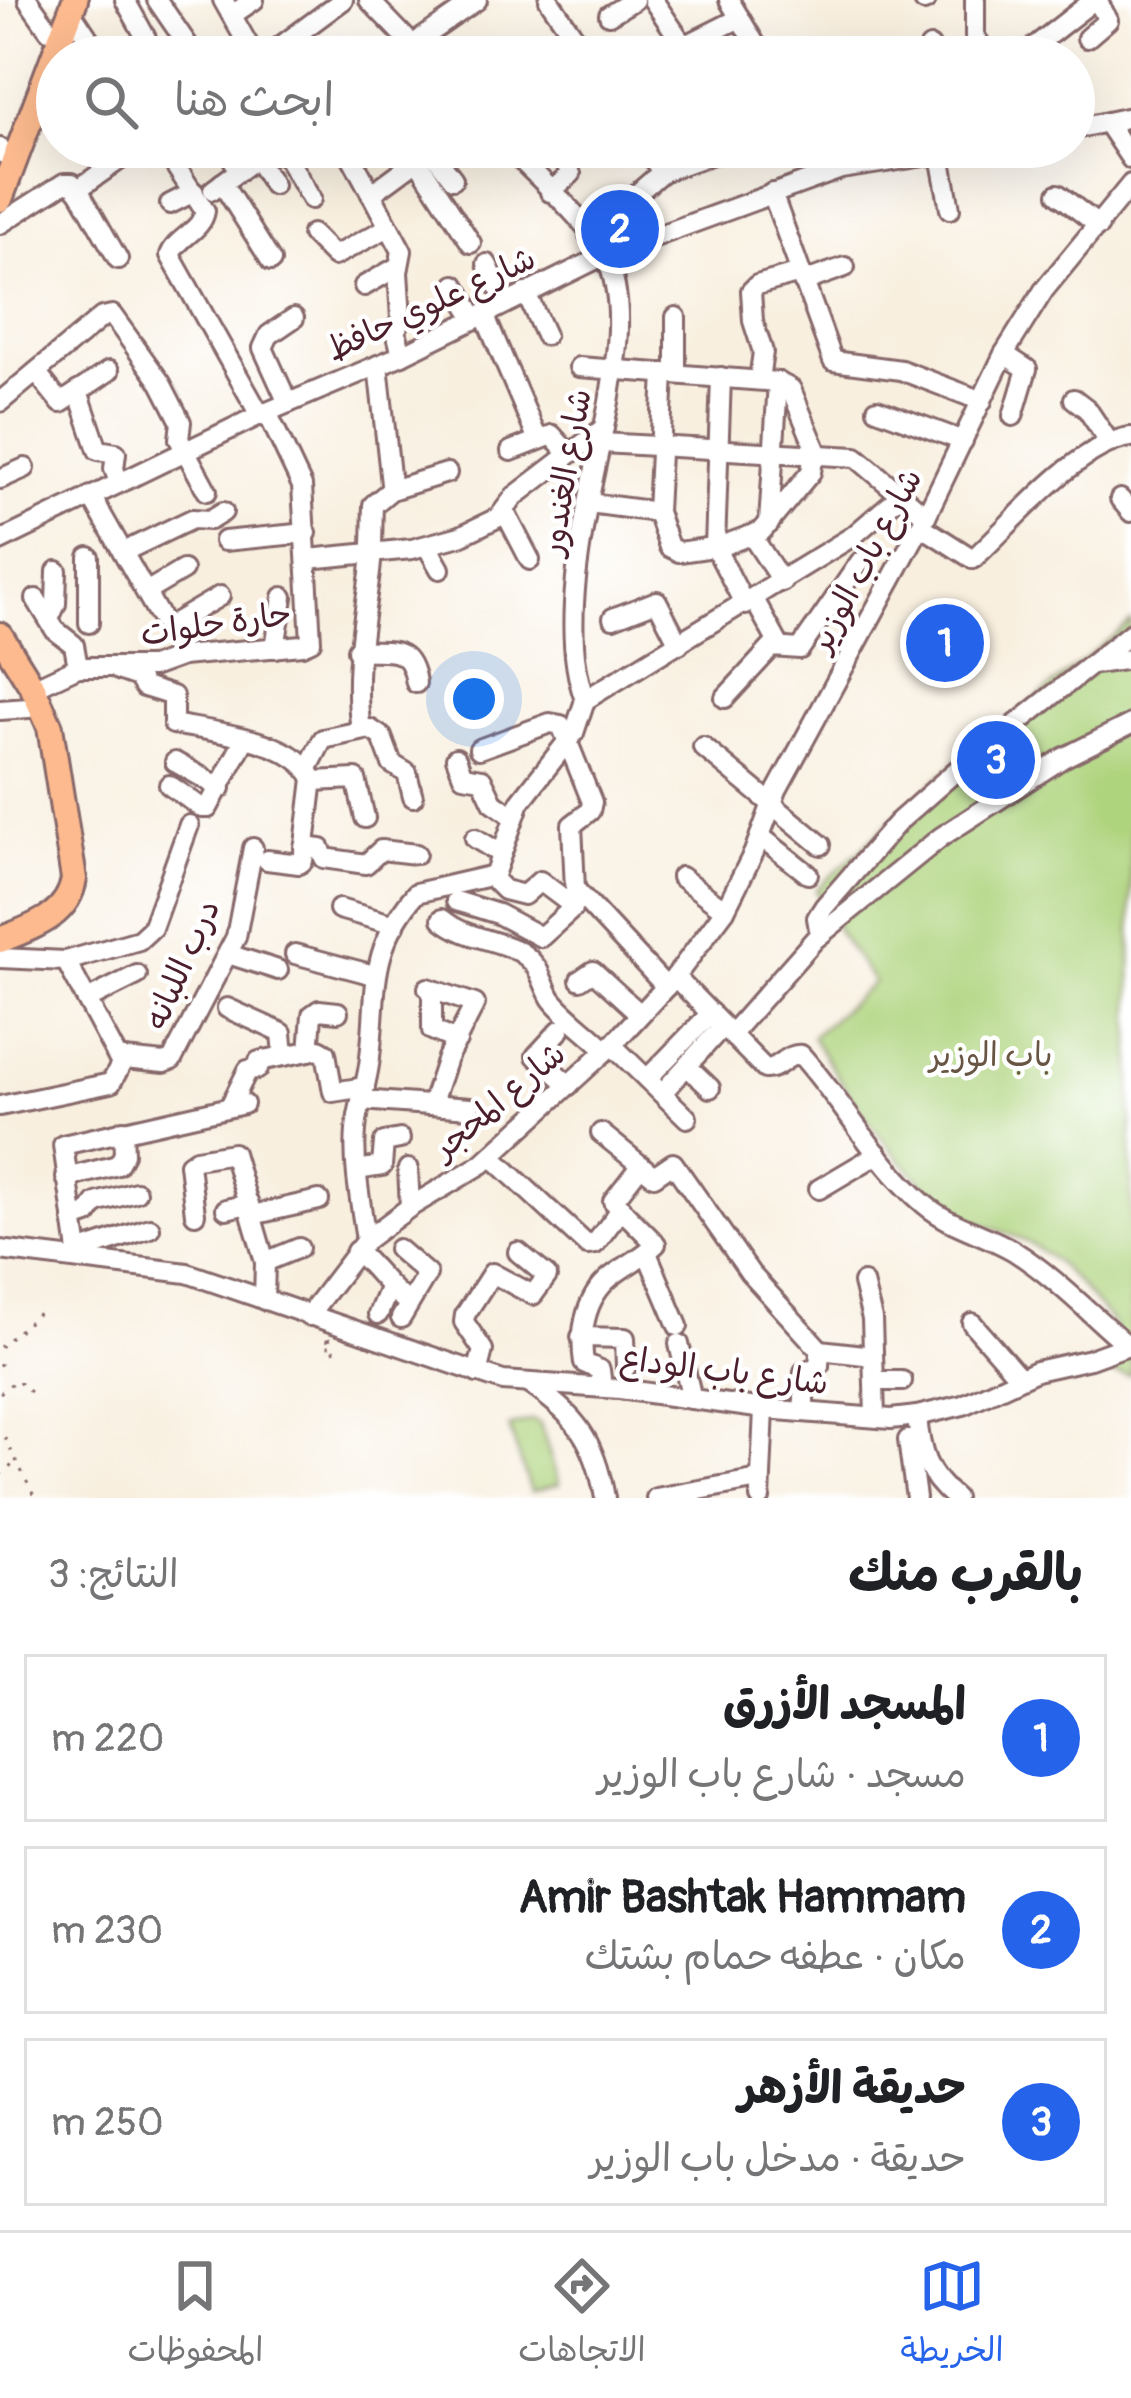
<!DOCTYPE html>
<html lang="ar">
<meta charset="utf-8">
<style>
:root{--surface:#fff;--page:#f6f6f6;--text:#202124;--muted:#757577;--line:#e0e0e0;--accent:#2563eb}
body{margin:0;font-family:Pangolin,"Playpen Sans Arabic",sans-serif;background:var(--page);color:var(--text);direction:rtl}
.you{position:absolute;left:474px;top:699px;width:42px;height:42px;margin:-30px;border:9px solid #fff;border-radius:50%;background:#1a73e8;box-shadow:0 0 0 18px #1a73e833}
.badge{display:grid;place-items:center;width:78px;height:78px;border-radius:50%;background:var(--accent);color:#fff;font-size:39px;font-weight:700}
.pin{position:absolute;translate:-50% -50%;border:6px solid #fff;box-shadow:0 3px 12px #0006}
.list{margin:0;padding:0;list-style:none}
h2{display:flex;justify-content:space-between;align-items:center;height:156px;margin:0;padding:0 48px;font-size:51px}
h2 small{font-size:39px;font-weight:400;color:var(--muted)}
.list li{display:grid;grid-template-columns:78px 1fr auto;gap:36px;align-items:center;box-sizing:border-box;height:168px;margin:0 24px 24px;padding:0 24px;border:3px solid var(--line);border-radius:0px}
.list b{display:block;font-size:45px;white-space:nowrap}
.list p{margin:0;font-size:39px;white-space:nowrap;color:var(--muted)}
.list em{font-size:39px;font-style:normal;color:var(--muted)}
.icon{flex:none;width:66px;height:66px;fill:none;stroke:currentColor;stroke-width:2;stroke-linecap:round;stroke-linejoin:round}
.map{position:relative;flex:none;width:1131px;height:1498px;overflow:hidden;direction:ltr}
.search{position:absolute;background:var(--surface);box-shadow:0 12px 48px #0002;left:36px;right:36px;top:36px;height:132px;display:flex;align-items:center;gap:30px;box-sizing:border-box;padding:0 42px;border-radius:66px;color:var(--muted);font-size:45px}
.sheet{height:732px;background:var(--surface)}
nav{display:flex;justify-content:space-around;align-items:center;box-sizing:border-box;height:168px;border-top:3px solid var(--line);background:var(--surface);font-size:33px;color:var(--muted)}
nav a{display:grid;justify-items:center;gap:6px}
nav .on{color:var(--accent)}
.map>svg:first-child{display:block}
.green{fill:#afd47e;stroke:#7c7a54;stroke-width:3}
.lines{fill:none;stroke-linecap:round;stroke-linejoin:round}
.minor-casing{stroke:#87686a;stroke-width:24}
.major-casing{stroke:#87686a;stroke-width:30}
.path{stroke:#87686a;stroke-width:3;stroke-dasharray:3 9;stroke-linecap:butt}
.minor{stroke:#fff;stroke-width:18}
.major{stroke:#fcba8e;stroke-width:24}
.labels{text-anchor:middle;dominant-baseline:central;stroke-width:9;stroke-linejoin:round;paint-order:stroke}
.street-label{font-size:33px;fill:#4a1f2b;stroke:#fff}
.park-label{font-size:33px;fill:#685544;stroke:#fff}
</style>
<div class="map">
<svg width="1131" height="1498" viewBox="0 0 1131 1498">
<rect width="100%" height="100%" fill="#fff"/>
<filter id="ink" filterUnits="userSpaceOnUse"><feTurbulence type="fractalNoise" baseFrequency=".00833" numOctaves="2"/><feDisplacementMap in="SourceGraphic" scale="24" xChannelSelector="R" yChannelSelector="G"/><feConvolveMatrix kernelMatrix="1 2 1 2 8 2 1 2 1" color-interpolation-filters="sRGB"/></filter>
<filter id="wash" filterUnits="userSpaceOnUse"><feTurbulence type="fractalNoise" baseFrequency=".004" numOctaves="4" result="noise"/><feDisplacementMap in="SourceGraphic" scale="48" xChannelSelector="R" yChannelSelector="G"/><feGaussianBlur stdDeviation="2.7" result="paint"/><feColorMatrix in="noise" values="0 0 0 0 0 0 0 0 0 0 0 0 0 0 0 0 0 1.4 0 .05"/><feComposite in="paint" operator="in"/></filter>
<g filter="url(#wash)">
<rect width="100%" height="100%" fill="#f8efdf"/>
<g class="green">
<path d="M 1131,622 L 1131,1376 L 1103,1372 L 1116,1327 C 1092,1299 1068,1269 1037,1248 C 1011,1231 978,1227 953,1208 C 892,1163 853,1100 812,1037 L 874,982 L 840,935 L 816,890 L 972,747 L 978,752 L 993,746 L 1011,719 Z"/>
<path d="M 532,1420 L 540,1424 L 559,1484 L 531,1492 L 509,1427 Z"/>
</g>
</g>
<g filter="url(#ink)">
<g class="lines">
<g class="minor-casing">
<g id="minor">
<path d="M 28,0 L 49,30"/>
<path d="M 125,0 L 146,38"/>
<path d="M 157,0 L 196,57"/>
<path d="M 223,0 L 255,57"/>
<path d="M 369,0 L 424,57"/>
<path d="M 549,0 L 588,57"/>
<path d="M 653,0 L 684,46 L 740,18"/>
<path d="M 729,0 L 763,57"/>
<path d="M 975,0 L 975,37 L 989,57"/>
<path d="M 924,1 L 926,0"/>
<path d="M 71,12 L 101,57"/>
<path d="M 232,15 L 254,0"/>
<path d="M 609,15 L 634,0"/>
<path d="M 1087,38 L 1108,20 L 1097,0"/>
<path d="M 930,47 L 936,57"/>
<path d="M 266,57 L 343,0"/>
<path d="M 395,57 L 477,0"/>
<path d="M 558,57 L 578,42"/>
<path d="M 1021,57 L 1094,0"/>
<path d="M 1107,123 L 1131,159"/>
<path d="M 1074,129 L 1131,117"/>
<path d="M 163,147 L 205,211 C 202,231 177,237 170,255 L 260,415"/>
<path d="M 226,147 L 239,170"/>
<path d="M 281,147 L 311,199"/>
<path d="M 346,147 L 402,251 L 398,272 L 401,319 L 396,331 L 402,355"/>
<path d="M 508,147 C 534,174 592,225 606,257 C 626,302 617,355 609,402 C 593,487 554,618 585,700"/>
<path d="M 645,147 L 662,172"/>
<path d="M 0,148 L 4,154"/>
<path d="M 431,150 L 453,179"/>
<path d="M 940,155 L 950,209"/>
<path d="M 256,158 L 273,185"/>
<path d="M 417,160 L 471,243"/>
<path d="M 222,183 L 271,261"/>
<path d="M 213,190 L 271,147"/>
<path d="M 550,192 L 571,174 L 558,147"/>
<path d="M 772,193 L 833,361 L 901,370 L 982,401"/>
<path d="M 371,194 L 435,147"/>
<path d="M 1058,194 L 1099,226"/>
<path d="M 170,204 L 194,192"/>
<path d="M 0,224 L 64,183 L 72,183 L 78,190"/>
<path d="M 312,234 L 334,256 L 389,227"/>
<path d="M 589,235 L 662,172 L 727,149"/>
<path d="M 118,259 L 78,189 L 138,147"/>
<path d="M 487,264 L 506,303"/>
<path d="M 803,282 L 845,267"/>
<path d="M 455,285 L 475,318"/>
<path d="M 364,286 L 399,266"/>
<path d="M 526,293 L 545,335"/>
<path d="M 484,314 L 538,440"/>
<path d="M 1004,354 L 1027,369 L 1013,416"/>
<path d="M 579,367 L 778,382"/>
<path d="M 36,372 L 61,403 L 109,371"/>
<path d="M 664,373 L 657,512 L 669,547 L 679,552 L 721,546 L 762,531 L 811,472 L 815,447 L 791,389 L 778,382"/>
<path d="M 676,373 L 676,317"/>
<path d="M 721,377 L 715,547 L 745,605"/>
<path d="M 759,380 L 763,352 L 753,321 L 751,291 L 757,285 L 800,273"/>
<path d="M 78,391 L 98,450 L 116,453 L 114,469 L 119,482"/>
<path d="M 1074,399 L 1087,409 L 1109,442"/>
<path d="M 0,402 L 102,317 L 112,315 L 161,383 L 181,422 L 179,439 L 207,491"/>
<path d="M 288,403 L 263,348 L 269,335 L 294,318"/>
<path d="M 877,409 L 963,441"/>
<path d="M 602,443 L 856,457 L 926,516"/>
<path d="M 511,451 L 552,435 L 569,454"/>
<path d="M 0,479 L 25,468"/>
<path d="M 391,490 L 447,473"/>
<path d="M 91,496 L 182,656"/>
<path d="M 1120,499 L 1131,512"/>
<path d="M 589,503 L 657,512"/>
<path d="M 505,512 L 530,560"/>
<path d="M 769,524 L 778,382"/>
<path d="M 921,526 L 973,559 C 1012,524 1078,443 1131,437"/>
<path d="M 752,536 L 782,582"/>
<path d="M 0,541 L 260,415 L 402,355 L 605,255 L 841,169 L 983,147"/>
<path d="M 224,541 L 307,533"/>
<path d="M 427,546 L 440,569"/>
<path d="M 123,552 L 192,519 L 210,520 L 223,512"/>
<path d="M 89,557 L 89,623"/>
<path d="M 308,559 L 412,549 L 460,536 L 499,517 L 515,496 L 604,428"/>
<path d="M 146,592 L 183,570"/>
<path d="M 36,599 L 55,630 L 74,645 L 78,667"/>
<path d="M 754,599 L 779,645"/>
<path d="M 613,618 L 657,601 L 679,644"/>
<path d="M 49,619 L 56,604 L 57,571"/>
<path d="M 166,628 L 220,596"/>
<path d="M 275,648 L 283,597"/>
<path d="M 357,650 C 391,653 410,643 416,683"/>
<path d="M 1095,664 L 1131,659"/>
<path d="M 118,670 L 138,677 L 144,687 L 173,696 L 173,724 C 212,732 296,739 313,779 L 303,861 L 299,864 L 267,860"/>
<path d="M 33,688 L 78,667 L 152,667 L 182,656 L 302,645 L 311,641 L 302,486 L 267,412"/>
<path d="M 725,698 L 772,647 L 800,649 L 860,562"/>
<path d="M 585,700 L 853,536 L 902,494"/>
<path d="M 0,710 L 43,707"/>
<path d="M 361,730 C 353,677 362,632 369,580 C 373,556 372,530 373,505 L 391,490 L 391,484 L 378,365"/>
<path d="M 703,747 L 821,845"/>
<path d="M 479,749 L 550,723 L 561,725 L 592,802 L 590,811 L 572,825 L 575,889 L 666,987"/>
<path d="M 456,758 L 463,776 L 482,779 L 493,802 L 514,817"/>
<path d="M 175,762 L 221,788"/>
<path d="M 308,768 L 323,739 L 370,729 L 382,737 L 392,764 L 407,773 L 413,797"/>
<path d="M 313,781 L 356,779 L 365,818"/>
<path d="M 169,785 L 202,808 L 208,808 L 245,739"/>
<path d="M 760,836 L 808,874"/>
<path d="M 475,838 L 501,854"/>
<path d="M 304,847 L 321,849 L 324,858 L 366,864 L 381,850 L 416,854"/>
<path d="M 681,877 L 725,910"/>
<path d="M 456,901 L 498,914 L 541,937 L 572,909 L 572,905 L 540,881 L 524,895 L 504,890 L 491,877"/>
<path d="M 339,909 L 395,925"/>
<path d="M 442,919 C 466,939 494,938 520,952 C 540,964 541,980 551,998 C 561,1013 592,1035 606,1050"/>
<path d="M 820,935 L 817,918 L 824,907 L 898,822 L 957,770 L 996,755 L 1014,726 L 1131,633"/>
<path d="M 228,954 L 278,970"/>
<path d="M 295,954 L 374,975"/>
<path d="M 0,958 L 66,961 L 139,940 L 152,928 L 189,825"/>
<path d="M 66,961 L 120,1062"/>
<path d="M 675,977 L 765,1069 C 779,1070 787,1053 801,1055 C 844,1103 875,1162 924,1204 C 951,1227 984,1233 1014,1251 C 1054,1276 1090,1314 1127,1345"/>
<path d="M 580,980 L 593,971 L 640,1014"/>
<path d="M 428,988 L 475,1004 L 447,1058 L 432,1103"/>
<path d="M 432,997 L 432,1030 L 457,1041"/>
<path d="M 87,1000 L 137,975"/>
<path d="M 227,1008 L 282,1033 L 284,1056"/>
<path d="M 560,1030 L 536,1056 L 569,1085"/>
<path d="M 731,1034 L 815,939 L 941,837 L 1063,758 L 1131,724"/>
<path d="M 612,1045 L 687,1118"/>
<path d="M 309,1051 L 312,1015 L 319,1010 L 338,1012"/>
<path d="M 687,1066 L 710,1088"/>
<path d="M 647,1079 L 711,1013"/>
<path d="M 662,1093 L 723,1026"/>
<path d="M 361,1100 L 470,1108"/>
<path d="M 0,1106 L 111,1083 L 124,1059 L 164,1063 L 172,1060 L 236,937 L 253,848"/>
<path d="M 230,1106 L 248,1070 L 258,1069 L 259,1061 L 319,1049 L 326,1053 L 333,1092 L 365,1087"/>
<path d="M 601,1133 L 654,1176 L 673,1163 L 750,1273 L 820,1350 L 819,1366 L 804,1372 L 804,1412"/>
<path d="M 491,1156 L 587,1245 L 595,1244 L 622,1208"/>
<path d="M 408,1169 L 410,1207"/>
<path d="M 357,1170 L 382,1166 L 384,1142 L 400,1139"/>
<path d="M 66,1178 L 118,1165 L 124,1154 L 123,1130"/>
<path d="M 819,1189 L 878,1154"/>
<path d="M 226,1209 L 249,1204"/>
<path d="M 195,1214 L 189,1164 L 196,1159 L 233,1153 L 265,1262 L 264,1300"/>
<path d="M 252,1215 L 319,1200"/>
<path d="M 73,1219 L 88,1214 L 96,1203 L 136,1192"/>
<path d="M 366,1240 C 361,1204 353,1166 356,1130 C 358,1105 368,1082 370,1057 C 378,989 367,952 416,893 L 494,875 L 520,802 L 574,733 L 585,700"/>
<path d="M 398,1249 L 427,1274 L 401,1318"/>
<path d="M 0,1250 L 187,1273 L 503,1381 L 620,1389 L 764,1409 L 891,1419 L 917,1416 L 963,1405 L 1036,1371 L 1090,1359 L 1131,1344"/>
<path d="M 356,1251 C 376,1268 387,1287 407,1302"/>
<path d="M 78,1252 L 150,1228"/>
<path d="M 647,1253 L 678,1326"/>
<path d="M 79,1259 L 63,1145 L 244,1104"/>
<path d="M 265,1262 L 299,1248"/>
<path d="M 863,1283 L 872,1319 L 875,1417"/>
<path d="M 378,1314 L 389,1288"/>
<path d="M 308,1316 L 366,1240 L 410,1207 L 482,1164 L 612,1045 L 675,977 L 725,910 L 754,852 L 777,790 L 926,516 L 1004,354 L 1044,290 L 1131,184"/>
<path d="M 972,1323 L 1020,1378"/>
<path d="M 581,1337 L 625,1338 L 626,1367"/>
<path d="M 679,1344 L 692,1399"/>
<path d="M 820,1350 L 873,1356"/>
<path d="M 477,1373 L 483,1350 L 464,1322 L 465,1315 L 492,1273 L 533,1295 L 547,1276 L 518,1252"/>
<path d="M 874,1381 L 902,1381"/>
<path d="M 530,1384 C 577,1416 595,1441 605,1498"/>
<path d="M 602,1387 L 600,1370 L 584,1363 C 579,1330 586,1293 616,1273 C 630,1263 644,1256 656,1244 L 613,1201 L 641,1165"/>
<path d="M 917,1416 C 920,1452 926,1474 955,1498"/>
<path d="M 908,1440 L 916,1498"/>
<path d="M 656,1498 L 759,1479"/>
<path d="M 760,1498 L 764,1409"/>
</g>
</g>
<g class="major-casing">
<g id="major">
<path d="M 0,199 L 75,0"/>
<path d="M 0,635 L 33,688 L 50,727 L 74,879 C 68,917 32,927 0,940"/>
</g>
</g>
<g class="path">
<path d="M 329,1338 L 335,1353"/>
<path d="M 328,1339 L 323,1345 L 328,1346 L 333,1354"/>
<path d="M 0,1347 L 40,1312"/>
<path d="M 0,1363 L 0,1372"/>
<path d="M 0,1393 L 16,1380 L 31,1393"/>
<path d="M 5,1438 L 35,1498"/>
<path d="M 0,1475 L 15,1463"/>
</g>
<use href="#minor" class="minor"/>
<use href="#major" class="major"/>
</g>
</g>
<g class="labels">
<g class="street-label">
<text transform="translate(431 304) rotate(-25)">شارع علوي حافظ</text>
<text transform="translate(566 472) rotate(-80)">شارع الغندور</text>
<text transform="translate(866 560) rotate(-62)">شارع باب الوزير</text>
<text transform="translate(216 624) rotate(-8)">حارة حلوات</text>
<text transform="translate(182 965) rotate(-66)">درب اللبانه</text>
<text transform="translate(499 1101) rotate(-40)">شارع المحجر</text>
<text transform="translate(724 1371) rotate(7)">شارع باب الوداع</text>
</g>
<g class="park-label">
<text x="991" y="1055">باب الوزير</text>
</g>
</g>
</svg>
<div class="you"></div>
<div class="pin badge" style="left:945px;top:643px">1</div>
<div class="pin badge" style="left:620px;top:229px">2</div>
<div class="pin badge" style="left:996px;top:760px">3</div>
<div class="search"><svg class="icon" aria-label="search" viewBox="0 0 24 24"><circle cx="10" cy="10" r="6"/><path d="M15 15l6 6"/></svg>ابحث هنا</div>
</div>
<section class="sheet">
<h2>بالقرب منك<small>النتائج: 3</small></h2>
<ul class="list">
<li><span class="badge">1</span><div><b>المسجد الأزرق</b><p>مسجد · شارع باب الوزير</p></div><em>220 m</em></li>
<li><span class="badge">2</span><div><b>Amir Bashtak Hammam</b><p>مكان · عطفه حمام بشتك</p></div><em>230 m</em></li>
<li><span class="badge">3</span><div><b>حديقة الأزهر</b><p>حديقة · مدخل باب الوزير</p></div><em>250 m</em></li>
</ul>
</section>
<nav>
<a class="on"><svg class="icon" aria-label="map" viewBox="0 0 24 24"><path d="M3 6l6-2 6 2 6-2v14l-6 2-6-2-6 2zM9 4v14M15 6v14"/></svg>الخريطة</a>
<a><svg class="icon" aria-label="directions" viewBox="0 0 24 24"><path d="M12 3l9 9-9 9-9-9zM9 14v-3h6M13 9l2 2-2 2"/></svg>الاتجاهات</a>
<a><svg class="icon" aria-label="saved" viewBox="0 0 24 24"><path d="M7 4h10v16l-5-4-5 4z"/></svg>المحفوظات</a>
</nav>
